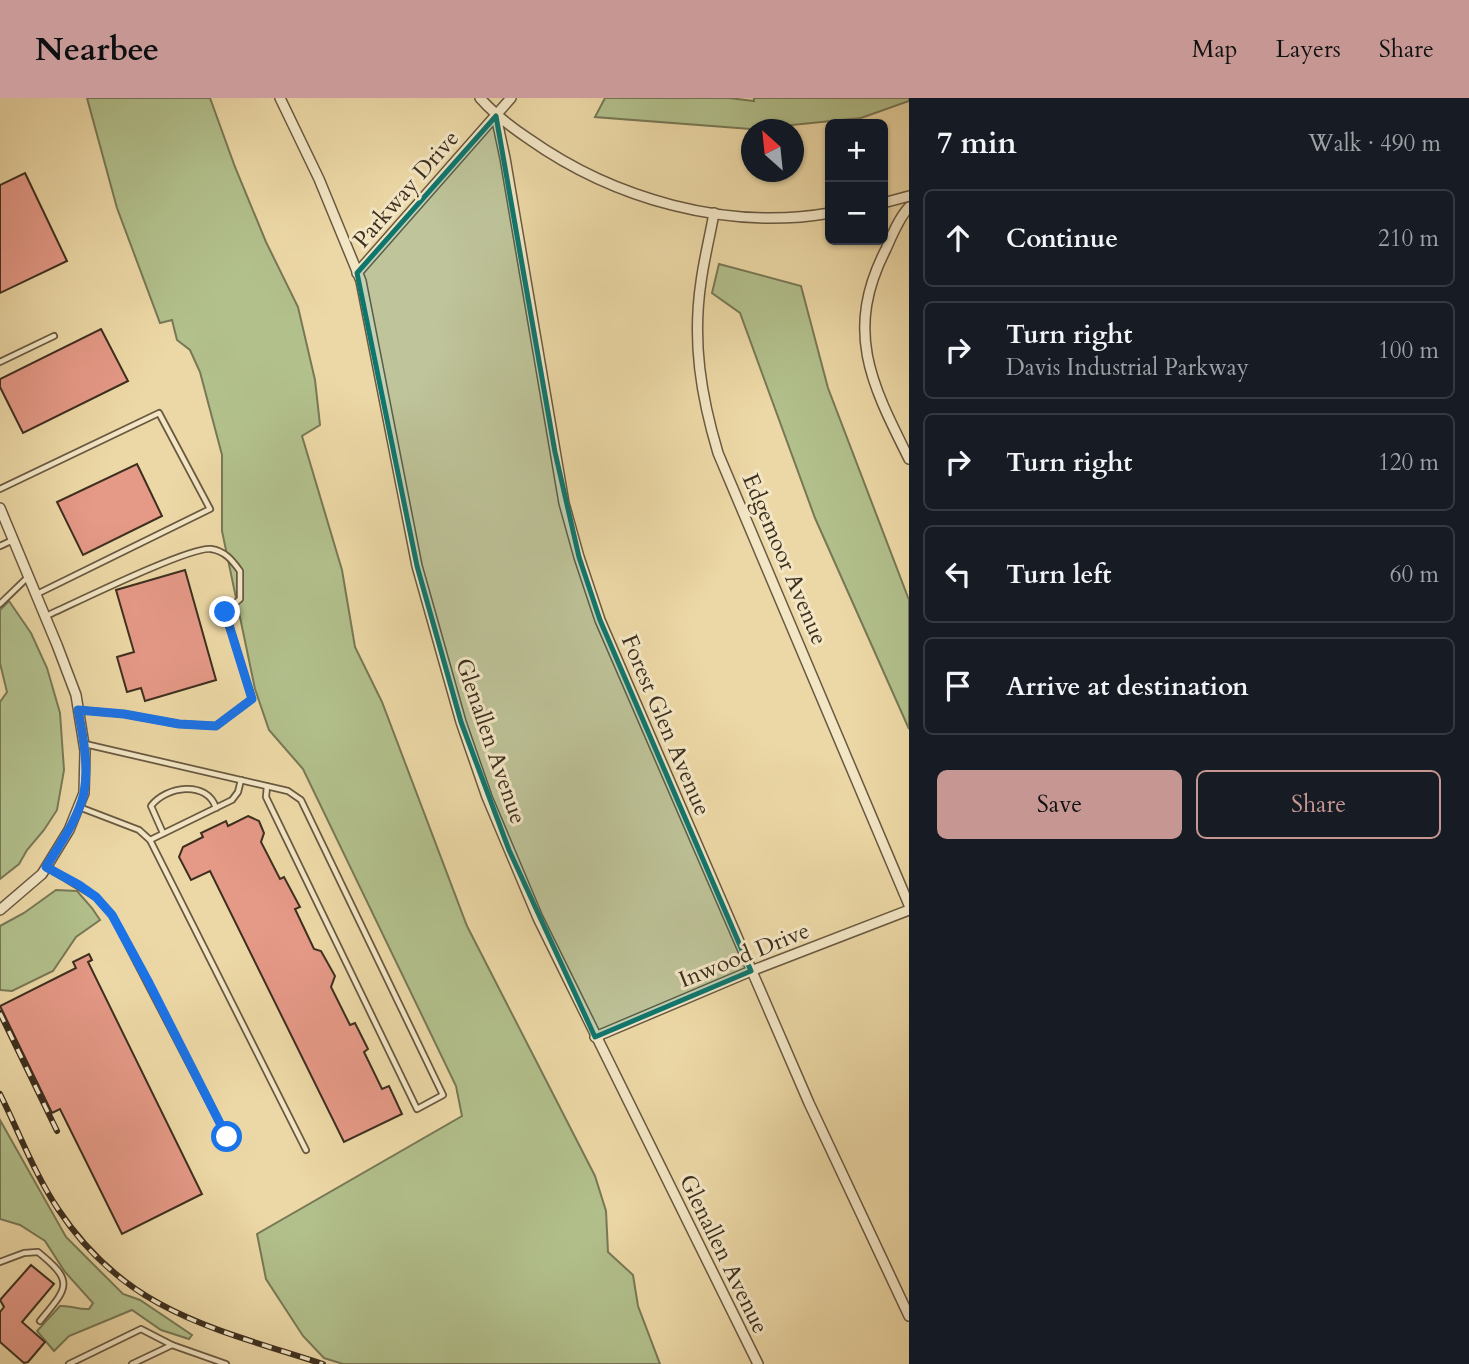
<!DOCTYPE html>
<meta charset="utf-8">
<style>
:root{--surface:#171b24;--page:#20242c;--text:#f1f3f6;--muted:#9ea1a6;--line:#363941;--accent:#c59692}
body{margin:0;font-family:Cardo,serif;background:var(--page);color:var(--text)}
.controls{position:absolute;right:21px;top:21px;display:grid;overflow:hidden;border-radius:10px;box-shadow:0 2px 5px #0004}
.controls button{width:63px;height:63px;display:grid;place-items:center;padding:0;border:0;border-bottom:2px solid var(--line);background:var(--surface);color:var(--text);font:35px sans-serif}
.compass{position:absolute;left:741px;top:21px;width:63px;height:63px;border-radius:50%;background:var(--surface);box-shadow:0 2px 5px #0004;rotate:333deg}
.stop{position:absolute;width:21px;height:21px;margin:-16px;border:5px solid #1a73e8;border-radius:50%;background:#fff}
.stop.end{background:#1a73e8;border-color:#fff;box-shadow:0 2px 7px #0008}
.list{margin:0;padding:0;list-style:none}
h2{display:flex;justify-content:space-between;align-items:center;height:91px;margin:0;padding:0 28px;font-size:30px}
h2 small{font-size:23px;font-weight:400;color:var(--muted)}
.list li{display:grid;grid-template-columns:46px 1fr auto;gap:21px;align-items:center;box-sizing:border-box;height:98px;margin:0 14px 14px;padding:0 14px;border:2px solid var(--line);border-radius:10px}
.list b{display:block;font-size:26px;white-space:nowrap}
.list p{margin:0;font-size:23px;white-space:nowrap;color:var(--muted)}
.list em{font-size:23px;font-style:normal;color:var(--muted)}
.actions{display:flex;gap:14px;padding:21px 28px}
.actions a{flex:1;padding:16px 0;border:2px solid var(--accent);border-radius:10px;text-align:center;font-size:24px;color:var(--accent)}
.actions .main{background:var(--accent);color:#111}
.icon{flex:none;width:38px;height:38px;fill:none;stroke:currentColor;stroke-width:2;stroke-linecap:round;stroke-linejoin:round}
.map{position:relative;flex:none;width:909px;height:1266px;overflow:hidden}
header{display:flex;align-items:center;gap:42px;box-sizing:border-box;height:98px;padding:0 35px;background:var(--accent);color:#111}
header strong{font-size:33px}
nav{display:flex;gap:38px;margin-inline-start:auto;font-size:24px}
main{display:flex}
aside{flex:1;background:var(--surface)}
.map>svg:first-child{display:block}
.green{fill:#b2c08c;stroke:#787856;stroke-width:2}
.building{fill:#e59987;stroke:#3d2f1f;stroke-width:2}
.lines{fill:none;stroke-linecap:round;stroke-linejoin:round}
.lane-casing{stroke:#695941;stroke-width:8}
.street-casing{stroke:#695941;stroke-width:12}
.lane{stroke:#f3e6c5;stroke-width:4.5}
.street{stroke:#f3e6c5;stroke-width:9}
.rail-casing{stroke:#3d2f1f;stroke-width:6}
.rail{stroke:#f3e6c5;stroke-width:3.5;stroke-dasharray:10;stroke-linecap:butt}
.route{stroke:#1a73e8;stroke-width:9}
.marked{fill:#0f766e;fill-opacity:0.2;stroke:#0f766e;stroke-width:5;stroke-linejoin:round}
.labels{text-anchor:middle;dominant-baseline:central;stroke-width:6;stroke-linejoin:round;paint-order:stroke}
.street-label{font-size:23px;fill:#3d2f1f;stroke:#f3e6c5}
</style>
<header>
<strong>Nearbee</strong>
<nav><a>Map</a><a>Layers</a><a>Share</a></nav>
</header>
<main>
<div class="map">
<svg width="909" height="1266" viewBox="0 0 909 1266">
<rect width="100%" height="100%" fill="#ecd8a6"/>
<filter id="stains"><feTurbulence type="fractalNoise" baseFrequency=".00286" numOctaves="4"/><feColorMatrix values="0 0 0 0 .2 0 0 0 0 .09 0 0 0 0 .02 0 0 0 .5 -.17"/></filter>
<radialGradient id="worn" r=".72"><stop offset=".6" stop-color="#630" stop-opacity="0"/><stop offset="1" stop-color="#630" stop-opacity=".3"/></radialGradient>
<g class="green">
<path d="M 87,0 L 210,0 L 235,69 L 266,144 L 298,209 L 315,282 L 320,327 L 302,338 L 342,472 L 355,549 L 382,604 L 467,828 L 595,1078 L 606,1113 L 608,1154 L 633,1177 L 638,1208 L 660,1266 L 343,1266 L 324,1260 L 303,1238 L 266,1181 L 257,1136 L 462,1018 L 456,988 L 303,671 L 269,632 L 255,591 L 222,433 L 222,357 L 200,274 L 190,252 L 177,242 L 172,222 L 160,225 L 117,110 Z"/>
<path d="M 605,0 L 729,0 L 754,3 L 754,0 L 909,0 L 909,3 L 861,20 L 751,31 L 595,19 Z"/>
<path d="M 719,166 L 801,188 L 828,290 L 909,502 L 909,631 L 815,420 L 740,215 L 712,195 Z"/>
<path d="M 9,503 L 31,535 L 47,570 L 60,615 L 64,672 L 57,712 L 44,732 L 27,752 L 19,766 L 0,781 L 0,604 L 7,594 L 0,565 L 0,512 Z"/>
<path d="M 56,792 L 77,793 L 92,810 L 100,822 L 76,839 L 53,873 L 12,893 L 0,892 L 0,828 L 24,815 Z"/>
<path d="M 0,1022 L 66,1139 L 123,1196 L 140,1202 L 192,1237 L 189,1241 L 161,1232 L 132,1212 L 69,1238 L 54,1253 L 37,1233 L 60,1208 C 71,1207 78,1212 89,1211 L 93,1205 L 65,1174 L 45,1143 L 20,1127 L 0,1121 Z"/>
</g>
<g class="building">
<path d="M 25,75 L 67,163 L 0,195 L 0,87 Z"/>
<path d="M 101,231 L 128,283 L 23,335 L 0,289 L 0,281 Z"/>
<path d="M 137,366 L 162,418 L 83,457 L 57,404 Z"/>
<path d="M 185,472 L 216,582 L 145,603 L 141,590 L 127,594 L 117,559 L 134,554 L 116,492 Z"/>
<path d="M 248,718 L 259,723 L 264,735 L 261,744 L 280,781 L 284,779 L 300,809 L 295,811 L 314,851 L 321,853 L 335,878 L 331,889 L 350,927 L 355,925 L 368,951 L 364,954 L 382,991 L 389,988 L 402,1016 L 344,1044 L 210,773 L 191,782 L 179,759 L 183,749 L 203,739 L 201,735 L 226,723 L 228,728 Z"/>
<path d="M 89,856 L 92,862 L 88,864 L 202,1096 L 122,1136 L 60,1011 L 52,1015 L 0,908 L 76,870 L 73,864 Z"/>
<path d="M 31,1167 L 54,1186 L 22,1224 L 45,1244 L 28,1264 L 24,1265 L 0,1244 L 0,1214 L 4,1209 L 0,1202 Z"/>
</g>
<g class="lines">
<g class="lane-casing">
<g id="lane">
<path d="M 0,264 L 54,238"/>
<path d="M 0,391 L 159,315 L 210,411 L 37,496"/>
<path d="M 0,448 L 13,442"/>
<path d="M 0,506 L 29,478"/>
<path d="M 46,518 C 73,506 190,448 211,451 C 225,453 232,462 240,473 L 240,501 L 225,514 L 252,601 L 216,628 L 179,626 L 124,616 L 78,612"/>
<path d="M 85,646 L 288,693 L 301,702 L 443,997 L 417,1011 L 266,699 L 267,688"/>
<path d="M 79,709 L 139,732 L 150,742 L 306,1052"/>
<path d="M 163,735 L 151,708 C 166,688 207,682 216,710"/>
<path d="M 150,742 L 232,702 L 238,694 L 241,682"/>
<path d="M 47,769 L 96,799 L 112,817 L 227,1039"/>
<path d="M 0,1164 L 24,1155 L 38,1154 C 75,1184 68,1189 40,1223"/>
<path d="M 172,1247 L 226,1266"/>
<path d="M 69,1266 L 141,1231 L 172,1247 L 132,1266"/>
</g>
</g>
<g class="street-casing">
<g id="street">
<path d="M 280,0 L 319,81 L 361,183 L 417,468 L 461,624 L 487,699 L 538,820 L 758,1266"/>
<path d="M 480,0 C 495,17 511,29 529,41 C 614,101 727,133 830,115"/>
<path d="M 496,18 L 505,60 L 564,405 L 579,459 L 600,522 L 809,1005 L 909,1218"/>
<path d="M 883,105 L 909,98"/>
<path d="M 909,109 C 899,120 892,137 886,151 C 844,233 871,285 909,361"/>
<path d="M 714,115 C 710,138 704,161 701,184 C 692,244 701,298 718,355 L 909,807"/>
<path d="M 357,175 L 511,0"/>
<path d="M 0,410 L 57,547 L 76,597 L 85,653 L 84,695 L 69,732 L 42,776 L 0,812"/>
<path d="M 595,939 L 751,873 L 909,812"/>
</g>
</g>
<use href="#lane" class="lane"/>
<use href="#street" class="street"/>
<g class="rail-casing">
<g id="rail">
<path d="M 0,915 L 57,1033"/>
<path d="M 0,996 C 19,1034 34,1075 58,1111 C 126,1214 213,1230 323,1266"/>
</g>
</g>
<use href="#rail" class="rail"/>
</g>
<g class="lines">
<path class="route" d="M 225,514 L 252,601 L 216,628 L 179,626 L 124,616 L 78,612 C 83,638 89,668 84,695 C 78,721 60,746 46,769 L 79,787 L 96,799 L 112,817 L 149,885 L 227,1039"/>
</g>
<path class="marked" d="M 496,18 L 555,354 L 579,459 L 600,522 L 751,873 L 595,939 L 509,752 L 461,624 L 417,468 L 357,175 Z"/>
<g class="labels">
<g class="street-label">
<text transform="translate(406 91) rotate(-49)">Parkway Drive</text>
<text transform="translate(785 461) rotate(67)">Edgemoor Avenue</text>
<text transform="translate(666 627) rotate(67)">Forest Glen Avenue</text>
<text transform="translate(491 643) rotate(71)">Glenallen Avenue</text>
<text transform="translate(744 857) rotate(-22)">Inwood Drive</text>
<text transform="translate(724 1156) rotate(64)">Glenallen Avenue</text>
</g>
</g>
<rect width="100%" height="100%" filter="url(#stains)"/>
<rect width="100%" height="100%" fill="url(#worn)"/>
</svg>
<div class="controls">
<button>+</button>
<button>−</button>
</div>
<svg class="compass" viewBox="-18 -18 36 36"><path d="M0-13l5 13h-10z" fill="#e53935"/><path d="M0 13l5-13h-10z" fill="#9ea1a6"/></svg>
<div class="stop" style="left:227px;top:1039px"></div>
<div class="stop end" style="left:225px;top:514px"></div>
</div>
<aside>
<h2>7 min<small>Walk · 490 m</small></h2>
<ul class="list">
<li><svg class="icon" aria-label="ahead" viewBox="0 0 24 24"><path d="M12 20V5M6 11l6-6 6 6"/></svg><div><b>Continue</b></div><em>210 m</em></li>
<li><svg class="icon" aria-label="right" viewBox="0 0 24 24"><path d="M7 20v-9h11M14 6l5 5-5 5"/></svg><div><b>Turn right</b><p>Davis Industrial Parkway</p></div><em>100 m</em></li>
<li><svg class="icon" aria-label="right" viewBox="0 0 24 24"><path d="M7 20v-9h11M14 6l5 5-5 5"/></svg><div><b>Turn right</b></div><em>120 m</em></li>
<li><svg class="icon" aria-label="left" viewBox="0 0 24 24"><path d="M17 20v-9H6M10 6l-5 5 5 5"/></svg><div><b>Turn left</b></div><em>60 m</em></li>
<li><svg class="icon" aria-label="arrive" viewBox="0 0 24 24"><path d="M6 21V4h12l-3 4 3 4H6"/></svg><div><b>Arrive at destination</b></div></li>
</ul>
<div class="actions"><a class="main">Save</a><a>Share</a></div>
</aside>
</main>
